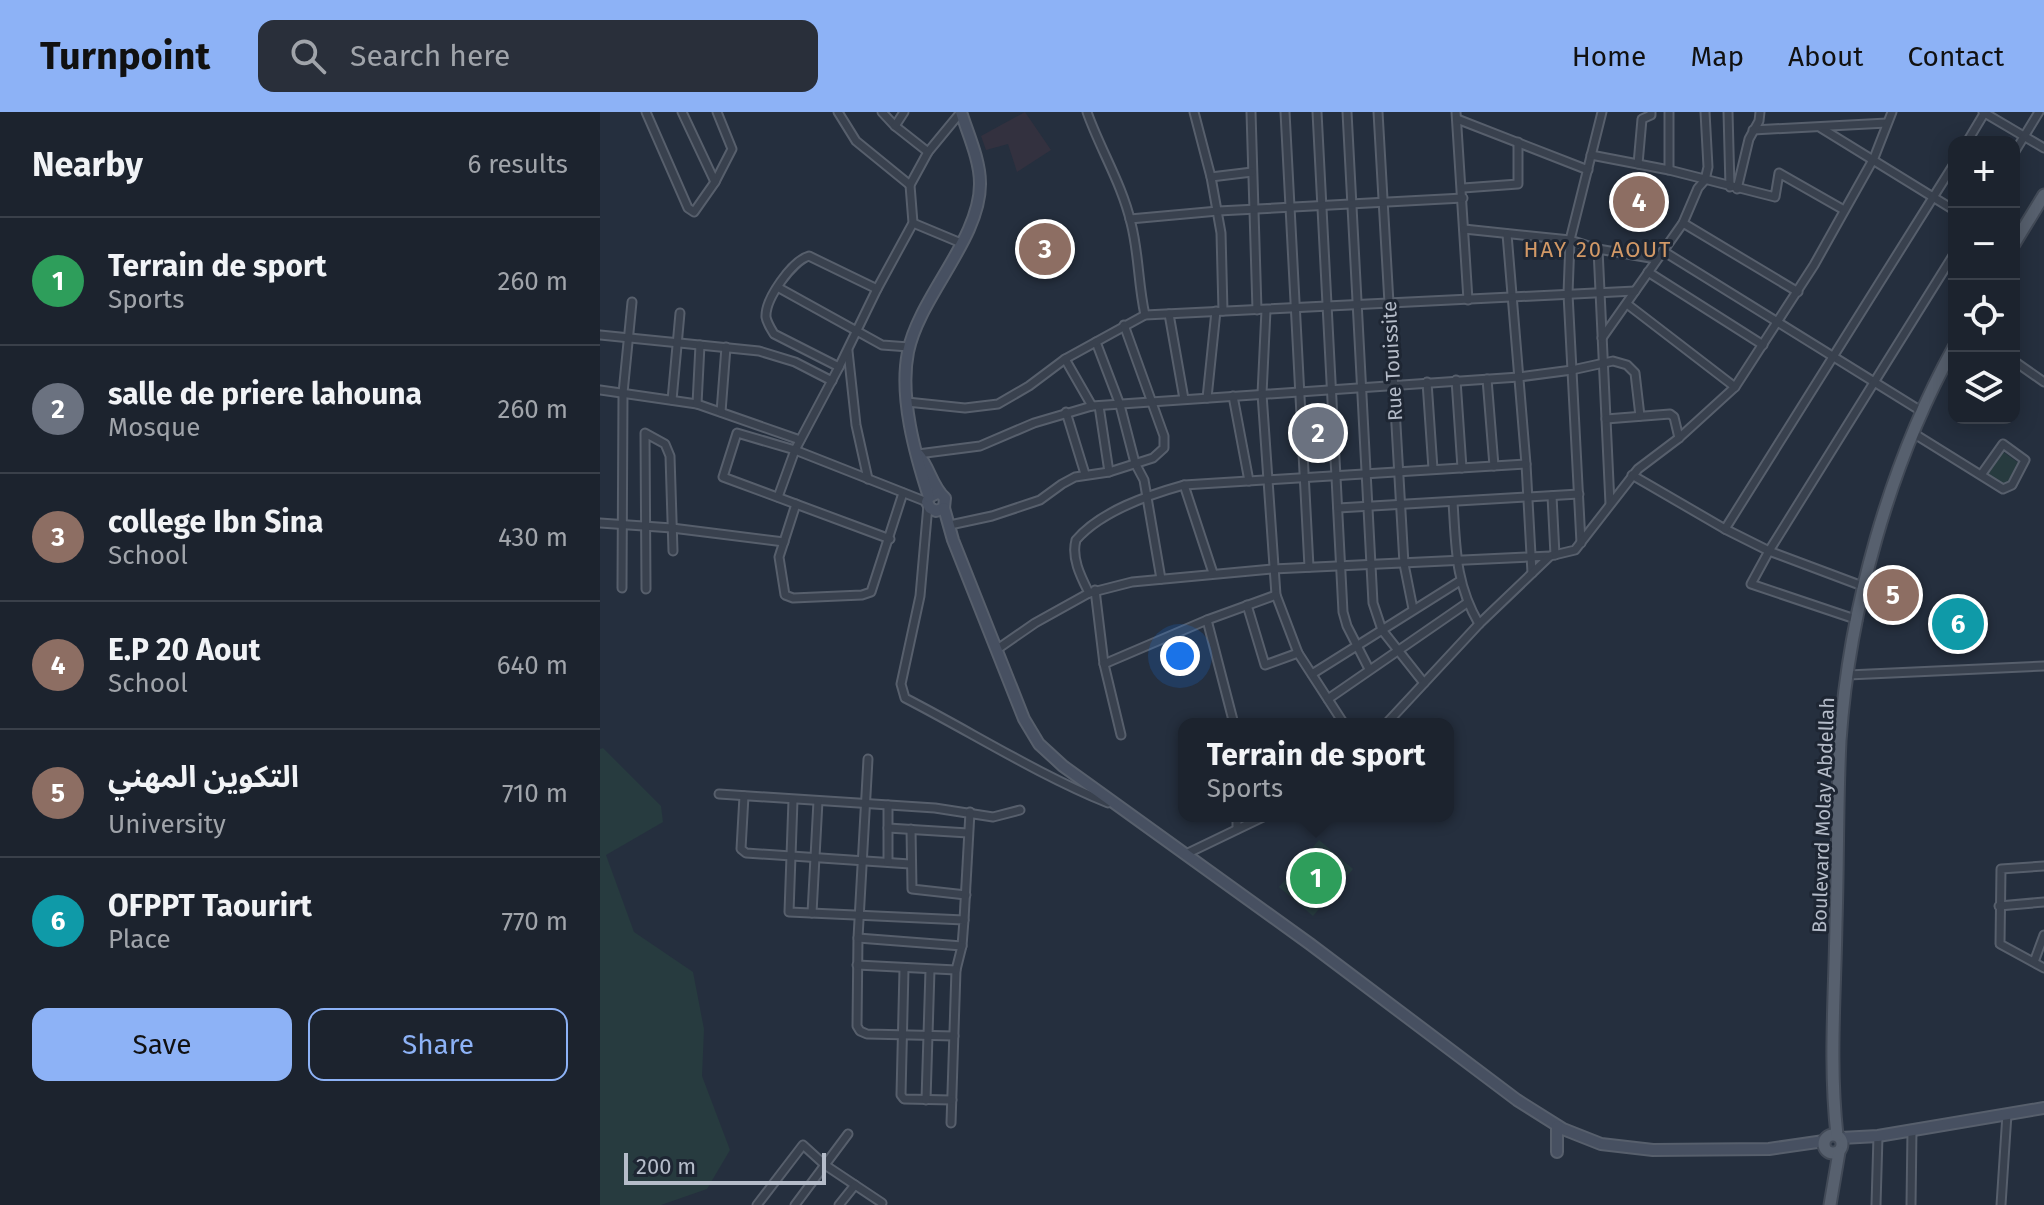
<!DOCTYPE html>
<meta charset="utf-8">
<style>
:root{--surface:#1c232e;--page:#292f3a;--text:#f1f3f6;--muted:#a0a4aa;--line:#3a404a;--accent:#8db2f6}
body{margin:0;font-family:"Fira Sans","Noto Sans Arabic",sans-serif;background:var(--page);color:var(--text)}
.controls{position:absolute;right:24px;top:24px;display:grid;overflow:hidden;border-radius:16px;box-shadow:0 4px 20px #0003}
.controls button{width:72px;height:72px;display:grid;place-items:center;padding:0;border:0;border-bottom:2px solid var(--line);background:var(--surface);color:var(--text);font:40px sans-serif}
.scale{position:absolute;left:24px;bottom:20px;width:202px;box-sizing:border-box;padding-left:8px;border:4px solid #b5bcc9;border-top:0;font-size:22px;line-height:28px;white-space:nowrap;color:#b5bcc9;-webkit-text-stroke:6px #1e2633;paint-order:stroke}
.you{position:absolute;left:580px;top:544px;width:28px;height:28px;margin:-20px;border:6px solid #fff;border-radius:50%;background:#1a73e8;box-shadow:0 0 0 12px #1a73e833}
.badge{display:grid;place-items:center;width:52px;height:52px;border-radius:50%;background:var(--accent);color:#fff;font-size:26px;font-weight:700}
.pin{position:absolute;translate:-50% -50%;border:4px solid #fff;box-shadow:0 2px 8px #0006}
.popup{position:absolute;left:578px;top:606px;width:276px;height:104px;box-sizing:border-box;display:grid;place-content:center;border-radius:16px;background:var(--surface);filter:drop-shadow(0 2px 6px #0005);font-size:26px;white-space:nowrap;color:var(--muted)}
.popup b{font-size:30px;color:var(--text)}
.popup::after{content:'';position:absolute;left:50%;top:100%;margin-left:-16px;border:16px solid transparent;border-top-color:var(--surface)}
.list{margin:0;padding:0;list-style:none}
h2{display:flex;justify-content:space-between;align-items:center;height:104px;margin:0;padding:0 32px;font-size:34px}
h2 small{font-size:26px;font-weight:400;color:var(--muted)}
.list li{display:grid;grid-template-columns:52px 1fr auto;gap:24px;align-items:center;box-sizing:border-box;height:128px;padding:0 32px;border-top:2px solid var(--line)}
.list b{display:block;font-size:30px;white-space:nowrap}
.list p{margin:0;font-size:26px;white-space:nowrap;color:var(--muted)}
.list em{font-size:26px;font-style:normal;color:var(--muted)}
.actions{display:flex;gap:16px;padding:24px 32px}
.actions a{flex:1;padding:18px 0;border:2px solid var(--accent);border-radius:16px;text-align:center;font-size:28px;color:var(--accent)}
.actions .main{background:var(--accent);color:#111}
.icon{flex:none;width:44px;height:44px;fill:none;stroke:currentColor;stroke-width:2;stroke-linecap:round;stroke-linejoin:round}
.map{position:relative;flex:none;width:1444px;height:1093px;overflow:hidden}
header{display:flex;align-items:center;gap:48px;box-sizing:border-box;height:112px;padding:0 40px;background:var(--accent);color:#111}
header strong{font-size:38px}
nav{display:flex;gap:44px;margin-inline-start:auto;font-size:28px}
.search{width:560px;height:72px;background:var(--page);display:flex;align-items:center;gap:20px;box-sizing:border-box;padding:0 28px;border-radius:16px;color:var(--muted);font-size:30px}
main{display:flex}
aside{flex:1;background:var(--surface)}
.map>svg:first-child{display:block}
.medical{fill:#33313f}
.green{fill:#273b3f}
.lines{fill:none;stroke-linecap:round;stroke-linejoin:round}
.street-casing{stroke:#575f6c;stroke-width:11}
.secondary-casing{stroke:#575f6c;stroke-width:14}
.primary-casing{stroke:#424a57;stroke-width:15}
.street{stroke:#39414e;stroke-width:7}
.secondary{stroke:#475061;stroke-width:10}
.primary{stroke:#57606e;stroke-width:11}
.labels{text-anchor:middle;dominant-baseline:central;stroke-width:6;stroke-linejoin:round;paint-order:stroke}
.street-label{font-size:20px;fill:#b5bcc9;stroke:#1e2633}
.neighbourhood-label{font-size:22px;letter-spacing:2px;fill:#d39966;stroke:#1e2633}
</style>
<header>
<strong>Turnpoint</strong>
<div class="search"><svg class="icon" aria-label="search" viewBox="0 0 24 24"><circle cx="10" cy="10" r="6"/><path d="M15 15l6 6"/></svg>Search here</div>
<nav><a>Home</a><a>Map</a><a>About</a><a>Contact</a></nav>
</header>
<main>
<aside>
<h2>Nearby<small>6 results</small></h2>
<ul class="list">
<li><span class="badge" style="background:#2e9e5b">1</span><div><b>Terrain de sport</b><p>Sports</p></div><em>260 m</em></li>
<li><span class="badge" style="background:#6b7280">2</span><div><b>salle de priere lahouna</b><p>Mosque</p></div><em>260 m</em></li>
<li><span class="badge" style="background:#8d6e63">3</span><div><b>college Ibn Sina</b><p>School</p></div><em>430 m</em></li>
<li><span class="badge" style="background:#8d6e63">4</span><div><b>E.P 20 Aout</b><p>School</p></div><em>640 m</em></li>
<li><span class="badge" style="background:#8d6e63">5</span><div><b>التكوين المهني</b><p>University</p></div><em>710 m</em></li>
<li><span class="badge" style="background:#0f9aa8">6</span><div><b>OFPPT Taourirt</b><p>Place</p></div><em>770 m</em></li>
</ul>
<div class="actions"><a class="main">Save</a><a>Share</a></div>
</aside>
<div class="map">
<svg width="1444" height="1093" viewBox="0 0 1444 1093">
<rect width="100%" height="100%" fill="#252f3e"/>
<path class="medical" d="M 425,0 L 451,38 L 417,60 L 408,32 L 386,38 L 381,24 Z"/>
<g class="green">
<path d="M 1402,339 L 1420,352 L 1406,374 L 1387,362 Z"/>
<path d="M 3,636 L 61,694 L 63,710 L 6,743 L 34,820 L 93,860 L 104,917 L 102,964 L 130,1038 L 107,1077 L 61,1093 L 0,1093 L 0,637 Z"/>
<path d="M 719,728 L 753,757 L 713,804 L 679,775 Z"/>
</g>
<g class="lines">
<g class="street-casing">
<g id="street">
<path d="M 46,0 L 88,96 L 94,100 L 115,70 L 132,37 L 117,0"/>
<path d="M 82,0 L 115,70"/>
<path d="M 238,0 L 256,29 L 310,73"/>
<path d="M 282,0 L 295,14 L 328,40 L 361,0"/>
<path d="M 487,0 C 500,37 522,72 531,111 C 539,142 538,172 545,203"/>
<path d="M 594,0 L 611,65 L 621,121 L 623,199"/>
<path d="M 651,0 L 657,198"/>
<path d="M 685,0 L 709,455"/>
<path d="M 717,0 L 743,500 L 747,514 L 769,557"/>
<path d="M 747,0 L 773,491 L 782,518 L 824,571"/>
<path d="M 778,0 L 804,452 L 813,497"/>
<path d="M 856,0 L 868,188"/>
<path d="M 1002,0 L 970,128 L 998,137 L 1056,147"/>
<path d="M 1128,0 L 1130,75"/>
<path d="M 1383,0 L 1444,36"/>
<path d="M 857,7 L 988,58"/>
<path d="M 295,14 L 304,0"/>
<path d="M 1221,16 L 1354,98"/>
<path d="M 1153,18 L 1287,11"/>
<path d="M 1367,30 L 1385,0"/>
<path d="M 1414,41 L 1439,0"/>
<path d="M 991,43 L 1069,58 L 1175,85 L 1179,61 L 1244,98"/>
<path d="M 1038,52 L 1042,7 L 1051,3 L 1051,0"/>
<path d="M 1069,58 L 1069,0"/>
<path d="M 611,65 L 652,60"/>
<path d="M 863,76 L 918,72 L 918,30"/>
<path d="M 1137,77 L 1149,27 L 1159,9 L 1160,0"/>
<path d="M 530,107 L 618,99 L 863,86"/>
<path d="M 313,111 L 361,131"/>
<path d="M 1083,111 L 1198,180"/>
<path d="M 864,117 L 970,128 L 968,182 L 981,431"/>
<path d="M 907,122 L 926,352 L 932,461"/>
<path d="M 998,137 L 1010,392"/>
<path d="M 1063,139 L 1321,299"/>
<path d="M 1048,160 L 1163,233"/>
<path d="M 179,176 L 282,233 L 309,235"/>
<path d="M 1027,192 L 1135,275"/>
<path d="M 666,198 L 662,282 L 676,483 L 698,541 L 744,612"/>
<path d="M 569,202 L 584,287"/>
<path d="M 0,223 L 159,239 L 195,250 L 232,269"/>
<path d="M 1002,226 L 1083,111 L 1098,76 L 1105,68 L 1108,55 L 1105,0"/>
<path d="M 496,230 L 520,293 L 535,351 L 544,368 L 561,467"/>
<path d="M 248,239 L 256,313 L 268,367"/>
<path d="M 465,247 L 492,294"/>
<path d="M 1414,249 L 1444,270"/>
<path d="M 239,255 L 174,222 C 171,217 167,211 166,205 C 165,187 192,149 209,144 L 277,177"/>
<path d="M 887,267 L 894,354"/>
<path d="M 856,268 L 862,356"/>
<path d="M 827,270 L 833,357"/>
<path d="M 0,278 L 97,292 L 200,328"/>
<path d="M 633,284 L 649,369"/>
<path d="M 607,286 L 616,199"/>
<path d="M 72,288 L 80,201"/>
<path d="M 307,290 L 365,296 L 398,292 L 429,274 L 465,247 L 545,203 L 1035,179"/>
<path d="M 97,292 L 100,233"/>
<path d="M 499,294 L 509,360"/>
<path d="M 121,300 L 126,235"/>
<path d="M 466,300 L 485,362"/>
<path d="M 1006,307 L 1070,302 L 1074,305 L 1079,326"/>
<path d="M 1313,321 L 1403,377 L 1412,373 L 1425,348 L 1403,332 L 1381,363"/>
<path d="M 318,342 L 380,334 L 434,311 L 492,294 L 919,265 L 972,258 L 1013,249 L 1027,253 L 1035,261 L 1040,304"/>
<path d="M 1032,363 L 1125,417 L 1169,439 L 1265,475"/>
<path d="M 584,373 L 613,461"/>
<path d="M 952,384 L 955,443"/>
<path d="M 178,385 L 195,338 L 239,255 L 277,177 L 313,111 L 310,73 L 328,40"/>
<path d="M 853,390 C 856,436 855,471 879,512"/>
<path d="M 196,392 L 179,445 L 185,483 L 193,486 L 262,483 L 271,480 L 303,381"/>
<path d="M 328,393 L 320,484 L 301,572 L 305,586 C 373,621 437,662 508,691"/>
<path d="M 738,396 L 979,382"/>
<path d="M 0,411 L 72,416 L 184,430"/>
<path d="M 350,413 L 392,404 L 440,388 L 462,372 L 475,365 L 509,360 L 553,346 L 564,336 L 564,324 L 524,213"/>
<path d="M 1125,417 L 1354,52"/>
<path d="M 290,427 L 123,365 L 137,321 L 195,338 L 327,390"/>
<path d="M 22,476 L 23,281 L 32,190"/>
<path d="M 46,477 L 45,321 L 65,332 L 70,344 L 73,439"/>
<path d="M 495,478 L 504,552 L 521,623"/>
<path d="M 489,481 C 481,465 471,446 476,428 C 501,399 548,383 584,373 L 926,352"/>
<path d="M 647,493 L 665,553 L 698,541"/>
<path d="M 607,508 L 634,612"/>
<path d="M 1258,508 L 1151,472 L 1169,439 L 1354,142"/>
<path d="M 396,538 L 435,511 L 489,481 L 532,470 L 673,457 L 950,444 L 975,438 L 1038,357 L 1079,326 L 1135,275 L 1214,153 L 1274,46 L 1292,0"/>
<path d="M 504,552 L 607,508 L 676,483"/>
<path d="M 712,562 L 860,469"/>
<path d="M 1248,563 L 1444,554"/>
<path d="M 728,587 L 867,491"/>
<path d="M 786,612 L 879,512 L 949,445"/>
<path d="M 268,647 L 258,826 L 257,914 L 260,919 L 267,922 L 354,924"/>
<path d="M 119,682 L 335,696 L 393,705 L 420,698"/>
<path d="M 144,684 L 141,737 L 146,741 L 310,752"/>
<path d="M 193,688 L 189,800 L 364,808 L 362,834 L 356,858 L 351,1011"/>
<path d="M 637,704 L 637,717"/>
<path d="M 288,716 L 368,721"/>
<path d="M 311,717 L 312,777 L 366,783"/>
<path d="M 586,742 L 665,704"/>
<path d="M 288,750 L 288,693"/>
<path d="M 1444,754 L 1401,757 L 1400,832 L 1444,856"/>
<path d="M 1399,794 L 1444,790"/>
<path d="M 212,801 L 218,689"/>
<path d="M 364,808 L 370,700"/>
<path d="M 258,826 L 362,834"/>
<path d="M 1434,850 L 1444,823"/>
<path d="M 257,853 L 356,858"/>
<path d="M 304,857 L 301,983 L 304,987 L 352,988"/>
<path d="M 326,988 L 330,858"/>
<path d="M 157,1093 L 203,1033 L 225,1053 L 282,1091"/>
<path d="M 195,1093 L 248,1022"/>
<path d="M 239,1093 L 255,1073"/>
<path d="M 1276,1093 L 1278,1024"/>
<path d="M 1311,1093 L 1312,1018"/>
<path d="M 1401,1093 L 1407,1002"/>
</g>
</g>
<g class="secondary-casing">
<g id="secondary">
<path d="M 318,342 C 330,356 332,375 345,386 L 344,396 L 336,399 L 330,396 L 327,390 L 329,385 L 337,381"/>
<path d="M 329,385 C 315,342 299,285 308,240 C 319,185 381,126 380,71 C 380,48 368,22 361,0"/>
<path d="M 344,396 L 353,428 L 424,607 L 439,632 L 463,654 L 710,832 L 917,988 L 963,1017 L 1001,1032 L 1053,1038 L 1169,1037 L 1224,1029"/>
<path d="M 957,1014 L 957,1040"/>
<path d="M 1241,1026 L 1278,1024 L 1444,996"/>
</g>
</g>
<g class="primary-casing">
<g id="primary">
<path d="M 1414,132 L 1444,83"/>
<circle cx="1233" cy="1032" r="9"/>
<path d="M 1237,1023 C 1229,953 1235,881 1236,811 C 1238,750 1237,689 1240,629 C 1249,496 1290,351 1354,235"/>
<path d="M 1230,1093 L 1239,1040"/>
</g>
</g>
<use href="#street" class="street"/>
<use href="#secondary" class="secondary"/>
<use href="#primary" class="primary"/>
</g>
<g class="labels">
<g class="street-label">
<text transform="translate(792 249) rotate(-93)">Rue Touissite</text>
<text transform="translate(1223 703) rotate(-88)">Boulevard Molay Abdellah</text>
</g>
<g class="neighbourhood-label">
<text x="998" y="137">HAY 20 AOUT</text>
</g>
</g>
</svg>
<div class="controls">
<button>+</button>
<button>−</button>
<button><svg class="icon" aria-label="locate" viewBox="0 0 24 24"><circle cx="12" cy="12" r="6"/><path d="M12 2v4M12 18v4M2 12h4M18 12h4"/></svg></button>
<button><svg class="icon" aria-label="layers" viewBox="0 0 24 24"><path d="M12 4l9 5-9 5-9-5zM3 14l9 5 9-5"/></svg></button>
</div>
<div class="scale">200 m</div>
<div class="you"></div>
<div class="pin badge" style="left:716px;top:766px;background:#2e9e5b">1</div>
<div class="popup"><b>Terrain de sport</b>Sports</div>
<div class="pin badge" style="left:718px;top:321px;background:#6b7280">2</div>
<div class="pin badge" style="left:445px;top:137px;background:#8d6e63">3</div>
<div class="pin badge" style="left:1039px;top:90px;background:#8d6e63">4</div>
<div class="pin badge" style="left:1293px;top:483px;background:#8d6e63">5</div>
<div class="pin badge" style="left:1358px;top:512px;background:#0f9aa8">6</div>
</div>
</main>
